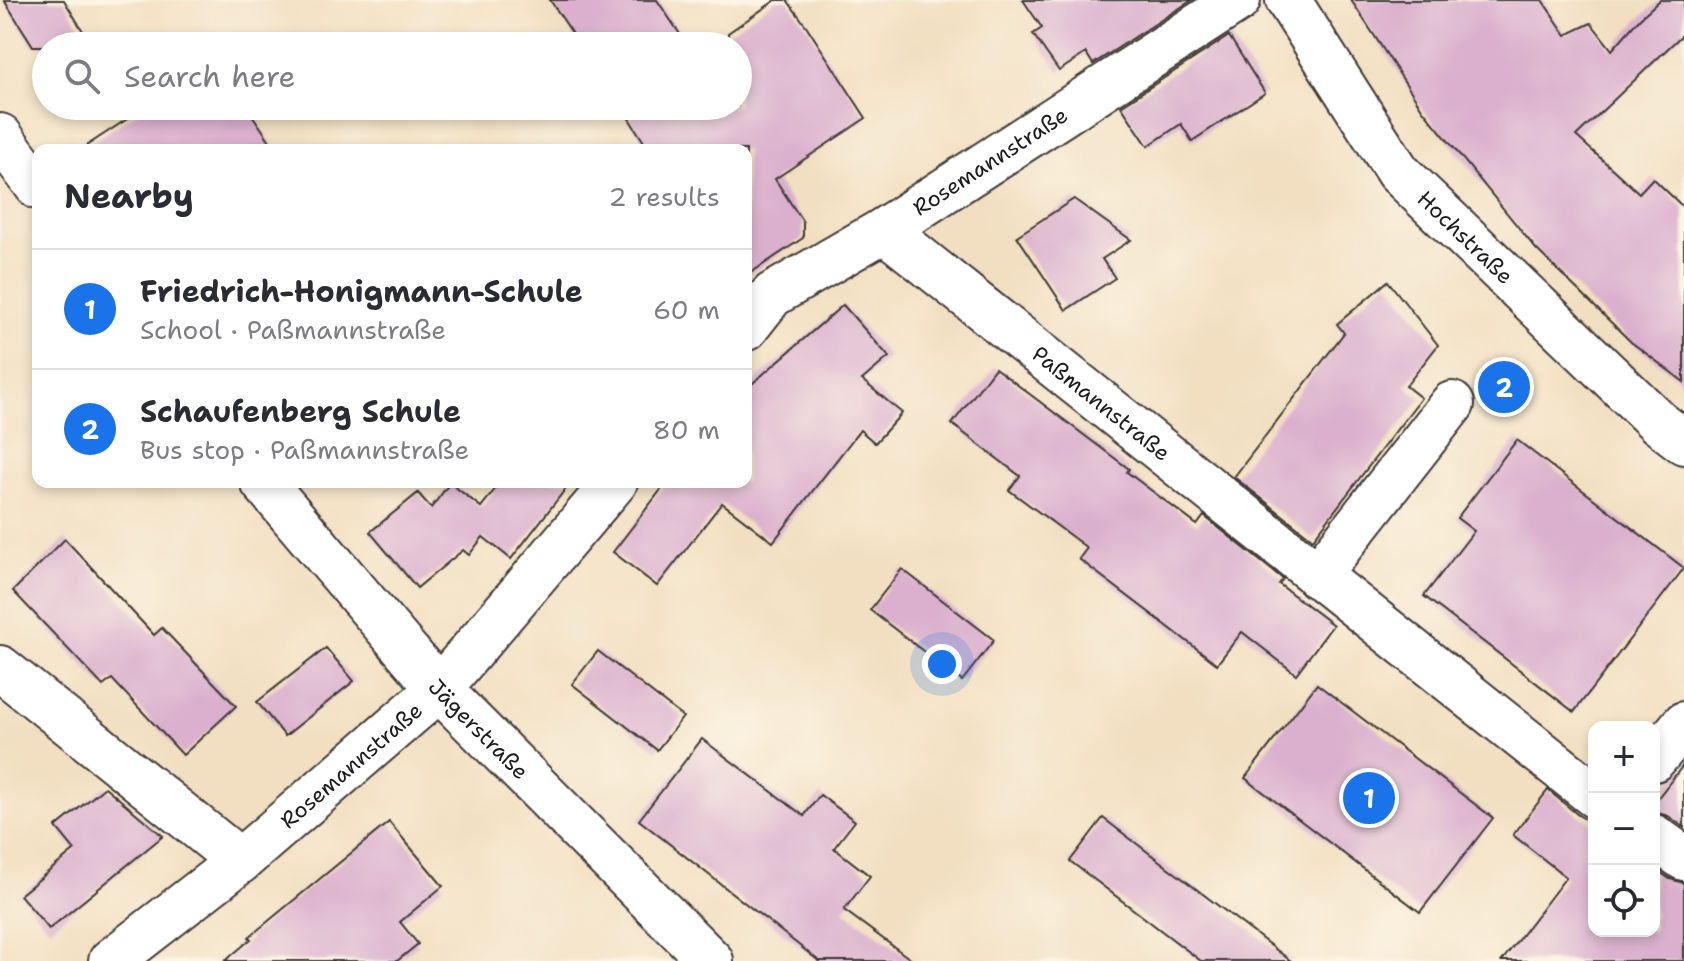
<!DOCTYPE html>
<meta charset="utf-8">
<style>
:root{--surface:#fff;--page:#f7f7f7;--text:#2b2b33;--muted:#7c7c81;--line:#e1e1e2;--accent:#1a73e8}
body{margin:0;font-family:"Shantell Sans",sans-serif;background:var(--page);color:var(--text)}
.controls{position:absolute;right:24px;bottom:24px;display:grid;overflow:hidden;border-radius:16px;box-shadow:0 4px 12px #0003}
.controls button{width:72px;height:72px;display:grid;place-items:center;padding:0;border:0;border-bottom:2px solid var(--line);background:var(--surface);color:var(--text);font:40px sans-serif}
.you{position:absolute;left:942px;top:664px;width:28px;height:28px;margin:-20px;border:6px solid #fff;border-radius:50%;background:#1a73e8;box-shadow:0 0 0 12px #1a73e833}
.badge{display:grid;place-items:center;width:52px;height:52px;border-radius:50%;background:var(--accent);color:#fff;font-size:26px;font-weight:700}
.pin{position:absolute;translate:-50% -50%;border:4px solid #fff;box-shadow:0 2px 8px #0006}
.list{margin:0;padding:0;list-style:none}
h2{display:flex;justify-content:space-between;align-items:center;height:104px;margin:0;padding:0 32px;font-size:34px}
h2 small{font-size:26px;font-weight:400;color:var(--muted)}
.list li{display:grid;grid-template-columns:52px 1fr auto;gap:24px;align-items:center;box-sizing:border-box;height:120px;padding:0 32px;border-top:2px solid var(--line)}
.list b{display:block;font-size:30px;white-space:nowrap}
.list p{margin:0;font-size:26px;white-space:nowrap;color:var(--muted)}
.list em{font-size:26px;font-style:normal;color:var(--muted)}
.icon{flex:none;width:44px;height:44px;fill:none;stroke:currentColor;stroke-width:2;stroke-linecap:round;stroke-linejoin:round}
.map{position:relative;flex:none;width:1684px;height:961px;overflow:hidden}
.search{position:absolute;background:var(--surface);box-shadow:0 4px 12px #0003;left:32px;top:32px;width:720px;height:88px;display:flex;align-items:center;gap:20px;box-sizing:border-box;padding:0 28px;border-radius:44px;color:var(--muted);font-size:30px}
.panel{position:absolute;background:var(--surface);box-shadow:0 4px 12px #0003;left:32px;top:144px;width:720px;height:344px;border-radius:16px}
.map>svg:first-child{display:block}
.building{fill:#dab0ce}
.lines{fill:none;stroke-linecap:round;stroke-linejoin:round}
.minor-casing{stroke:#3c3935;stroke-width:48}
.minor{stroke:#fff;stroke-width:44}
.labels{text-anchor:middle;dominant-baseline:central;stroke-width:6;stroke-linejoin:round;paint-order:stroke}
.street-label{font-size:22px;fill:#1c1c1c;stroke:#fcf5e5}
</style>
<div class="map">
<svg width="1684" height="961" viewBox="0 0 1684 961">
<rect width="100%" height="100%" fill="#fcf5e5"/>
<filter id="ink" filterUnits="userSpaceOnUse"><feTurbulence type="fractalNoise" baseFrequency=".0125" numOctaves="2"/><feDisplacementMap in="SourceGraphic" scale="16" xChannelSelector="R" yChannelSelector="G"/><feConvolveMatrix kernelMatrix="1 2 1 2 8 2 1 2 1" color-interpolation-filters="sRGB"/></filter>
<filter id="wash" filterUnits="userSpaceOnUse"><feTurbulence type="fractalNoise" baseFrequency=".006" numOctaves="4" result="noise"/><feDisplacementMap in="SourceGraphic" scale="32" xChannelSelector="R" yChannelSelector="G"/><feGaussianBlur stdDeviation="1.8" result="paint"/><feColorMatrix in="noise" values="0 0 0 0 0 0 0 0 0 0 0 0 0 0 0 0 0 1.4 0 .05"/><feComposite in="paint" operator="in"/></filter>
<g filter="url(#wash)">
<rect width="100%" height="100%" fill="#f2dfc1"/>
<g id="blocks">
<g class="building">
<path d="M 4,0 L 64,0 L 92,46 L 33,46 Z"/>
<path d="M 550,0 L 657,0 L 688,46 L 581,46 Z"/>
<path d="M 776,0 L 787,0 L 807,27 L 866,118 L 775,179 L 803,222 L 803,238 L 746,276 L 746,150 L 649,150 L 621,106 L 738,106 L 738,46 L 728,46 L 728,33 Z"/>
<path d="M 1023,0 L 1192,0 L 1093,64 L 1086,53 L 1059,71 L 1033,34 L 1042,28 Z"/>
<path d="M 1351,0 L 1542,0 L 1566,35 L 1591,23 L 1612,50 L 1640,18 L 1660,0 L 1684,0 L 1684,33 L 1576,136 L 1639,193 L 1653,178 L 1684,208 L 1684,382 L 1631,342 L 1536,249 L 1423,110 Z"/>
<path d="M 1229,36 L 1265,93 L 1192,141 L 1181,124 L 1148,146 L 1121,106 Z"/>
<path d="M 147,106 L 246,106 L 276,150 L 80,150 Z"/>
<path d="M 1074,199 L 1131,240 L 1102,259 L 1115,278 L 1066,310 L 1017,236 Z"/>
<path d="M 1388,281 L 1438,345 L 1406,386 L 1421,398 L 1313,539 L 1234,477 L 1344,333 L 1337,324 Z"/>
<path d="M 843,305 L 889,357 L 862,380 L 902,413 L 875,443 L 860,430 L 773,542 L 722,503 L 657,586 L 613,552 L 667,482 L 746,482 L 746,389 Z"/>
<path d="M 995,368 L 1129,469 L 1127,472 L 1197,525 L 1204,516 L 1283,579 L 1279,584 L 1333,625 L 1296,674 L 1242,632 L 1217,664 L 1079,559 L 1087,548 L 1009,490 L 1020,476 L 952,424 Z"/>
<path d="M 1517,440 L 1684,568 L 1574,712 L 1424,596 L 1474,531 L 1457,518 Z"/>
<path d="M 501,482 L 571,482 L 511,559 L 483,537 L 469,555 L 463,550 L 417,588 L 370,532 L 418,493 L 431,508 L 450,483 L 481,507 Z"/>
<path d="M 65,539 L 154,635 L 162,628 L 236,706 L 183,755 L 112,679 L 103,686 L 13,591 Z"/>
<path d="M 902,569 L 994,640 L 962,681 L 870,610 Z"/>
<path d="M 326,648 L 354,681 L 285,736 L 257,702 Z"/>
<path d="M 598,651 L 683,717 L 657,750 L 572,684 Z"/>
<path d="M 1317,684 L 1493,818 L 1420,912 L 1245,778 Z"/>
<path d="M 702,739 L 804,816 L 820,795 L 855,821 L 834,848 L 870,876 L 844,910 L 913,961 L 819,961 L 639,820 Z"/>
<path d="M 1684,764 L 1684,827 L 1668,816 L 1654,812 L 1654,803 Z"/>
<path d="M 105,787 L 163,836 L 49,929 L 20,895 L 75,850 L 56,827 Z"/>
<path d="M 1548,790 L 1578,815 L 1594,824 L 1594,931 L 1654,931 L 1654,868 L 1670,879 L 1684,883 L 1684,961 L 1502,961 L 1566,877 L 1513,835 Z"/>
<path d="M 1103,818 L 1291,961 L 1201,961 L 1070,861 Z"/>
<path d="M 389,822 L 443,886 L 400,922 L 418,944 L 397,961 L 225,961 L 251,939 L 249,937 Z"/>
</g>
</g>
</g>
<g filter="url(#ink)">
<use href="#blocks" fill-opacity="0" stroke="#3c3935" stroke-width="2"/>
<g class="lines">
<g class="minor-casing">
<g id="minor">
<path id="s1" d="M 1288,0 L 1398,172 L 1659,423 L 1684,442"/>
<path d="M 0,136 L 38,187"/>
<path id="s2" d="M 884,230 L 1594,795"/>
<path id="s3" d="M 746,328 L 772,295 L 884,230 L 1238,0"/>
<path id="s4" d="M 263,482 L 439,689 L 711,961"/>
<path d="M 1317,576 L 1452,404"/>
<path d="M 0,668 L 240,861"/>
<path d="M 1654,759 L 1684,724"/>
<path d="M 1654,837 L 1684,858"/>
<path id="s5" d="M 111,961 L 240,861 L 439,689 L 615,482"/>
</g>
</g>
<use href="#minor" class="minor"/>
</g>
</g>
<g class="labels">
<g class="street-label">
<text stroke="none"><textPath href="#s3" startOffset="298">Rosemannstraße</textPath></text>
<text stroke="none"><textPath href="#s1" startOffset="298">Hochstraße</textPath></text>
<text stroke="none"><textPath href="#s2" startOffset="278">Paßmannstraße</textPath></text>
<text stroke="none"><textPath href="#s4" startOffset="328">Jägerstraße</textPath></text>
<text stroke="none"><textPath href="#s5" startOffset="310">Rosemannstraße</textPath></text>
</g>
</g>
</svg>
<div class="controls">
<button>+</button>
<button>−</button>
<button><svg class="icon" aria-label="locate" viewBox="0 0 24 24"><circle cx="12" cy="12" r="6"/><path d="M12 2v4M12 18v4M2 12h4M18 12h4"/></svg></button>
</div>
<div class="you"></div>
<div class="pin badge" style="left:1369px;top:798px">1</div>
<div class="pin badge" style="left:1504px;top:387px">2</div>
<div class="search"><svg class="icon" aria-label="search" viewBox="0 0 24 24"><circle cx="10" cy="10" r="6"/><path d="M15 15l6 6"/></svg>Search here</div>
<section class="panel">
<h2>Nearby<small>2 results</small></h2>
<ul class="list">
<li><span class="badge">1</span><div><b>Friedrich-Honigmann-Schule</b><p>School · Paßmannstraße</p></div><em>60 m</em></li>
<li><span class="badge">2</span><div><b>Schaufenberg Schule</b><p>Bus stop · Paßmannstraße</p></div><em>80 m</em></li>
</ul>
</section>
</div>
